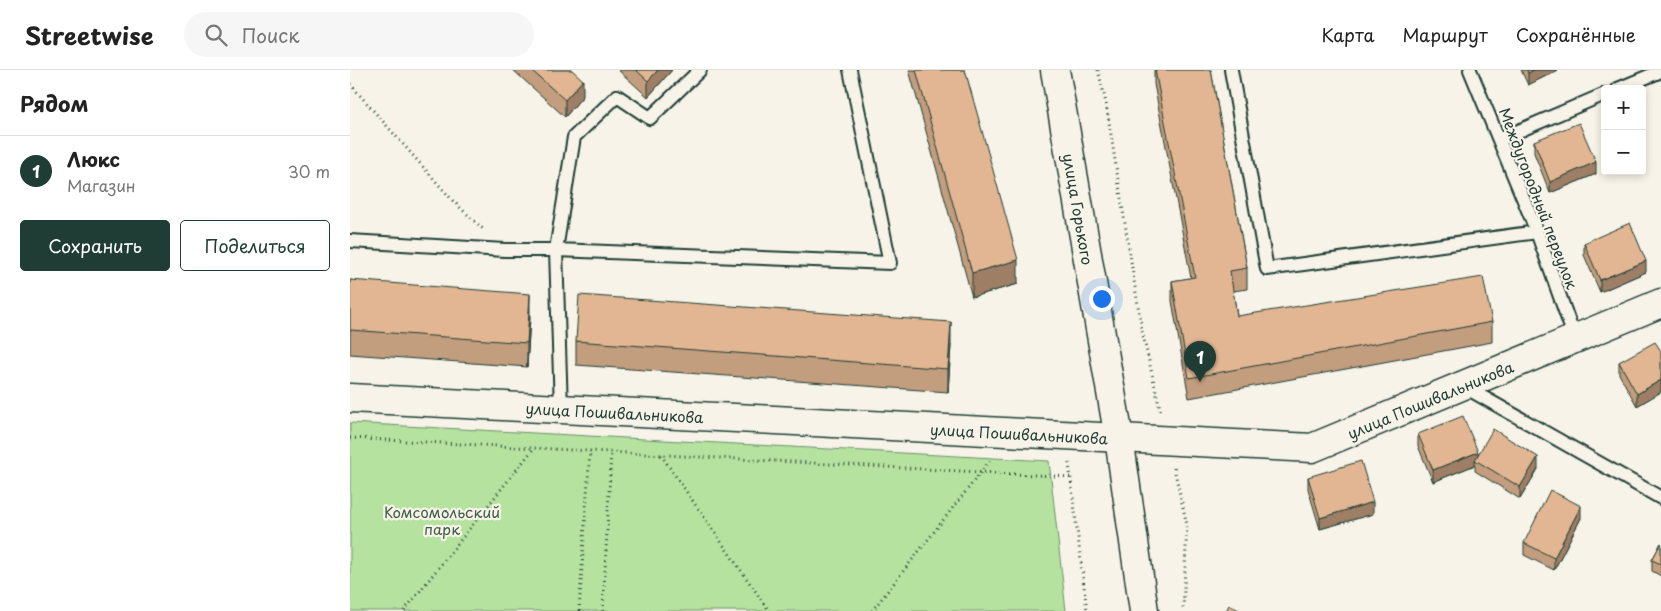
<!DOCTYPE html>
<html lang="ru">
<meta charset="utf-8">
<style>
:root{--surface:#fff;--page:#f6f6f6;--text:#222;--muted:#767676;--line:#e0e0e0;--accent:#1f3d34}
body{margin:0;font-family:"Playpen Sans",sans-serif;background:var(--page);color:var(--text)}
.controls{position:absolute;right:15px;top:15px;display:grid;overflow:hidden;border-radius:5px;box-shadow:0 2px 8px #0003}
.controls button{width:45px;height:45px;display:grid;place-items:center;padding:0;border:0;border-bottom:1px solid var(--line);background:var(--surface);color:var(--text);font:25px sans-serif}
.you{position:absolute;left:751px;top:228px;width:18px;height:18px;margin:-12px;border:4px solid #fff;border-radius:50%;background:#1a73e8;box-shadow:0 0 0 8px #1a73e833}
.badge{display:grid;place-items:center;width:32px;height:32px;border-radius:50%;background:var(--accent);color:#fff;font-size:16px;font-weight:700}
.pin{position:absolute;translate:-50% -41px;filter:drop-shadow(0 1px 2px #0008)}
.pin::after{content:'';position:absolute;top:26px;width:18px;height:15px;background:inherit;clip-path:polygon(0 0,100% 0,50% 100%)}
.list{margin:0;padding:0;list-style:none}
h2{display:flex;justify-content:space-between;align-items:center;height:65px;margin:0;padding:0 20px;font-size:21px}
h2 small{font-size:16px;font-weight:400;color:var(--muted)}
.list li{display:grid;grid-template-columns:32px 1fr auto;gap:15px;align-items:center;box-sizing:border-box;height:70px;padding:0 20px;border-top:1px solid var(--line)}
.list b{display:block;font-size:19px;white-space:nowrap}
.list p{margin:0;font-size:16px;white-space:nowrap;color:var(--muted)}
.list em{font-size:16px;font-style:normal;color:var(--muted)}
.actions{display:flex;gap:10px;padding:15px 20px}
.actions a{flex:1;padding:11px 0;border:1px solid var(--accent);border-radius:5px;text-align:center;font-size:18px;color:var(--accent)}
.actions .main{background:var(--accent);color:#fff}
.icon{flex:none;width:28px;height:28px;fill:none;stroke:currentColor;stroke-width:2;stroke-linecap:round;stroke-linejoin:round}
.map{position:relative;flex:none;width:1311px;height:541px;overflow:hidden}
header{display:flex;align-items:center;gap:30px;box-sizing:border-box;height:70px;padding:0 25px;background:var(--surface);border-bottom:1px solid var(--line)}
header strong{font-size:24px}
nav{display:flex;gap:28px;margin-inline-start:auto;font-size:18px}
.search{width:350px;height:45px;background:var(--page);display:flex;align-items:center;gap:12px;box-sizing:border-box;padding:0 18px;border-radius:28px;color:var(--muted);font-size:19px}
main{display:flex}
aside{flex:1;background:var(--surface)}
.map>svg:first-child{display:block}
.green{fill:#b5e29f;stroke:#6a906a}
.lines{fill:none;stroke-linecap:round;stroke-linejoin:round}
.lane-casing{stroke:#1f3d34;stroke-width:16}
.secondary-casing{stroke:#1f3d34;stroke-width:31}
.primary-casing{stroke:#1f3d34;stroke-width:31}
.path{stroke:#1f3d34;stroke-width:3;stroke-dasharray:1 4;stroke-linecap:butt}
.lane{stroke:#f7f3e8;stroke-width:12}
.secondary{stroke:#f7f3e8;stroke-width:28}
.primary{stroke:#f7f3e8;stroke-width:28}
.wall{fill:#c29d7e;stroke:#1f3d34}
.shaded-wall{fill:#9e7f66;stroke:#1f3d34}
.building{fill:#e2b692;stroke:#1f3d34}
.labels{text-anchor:middle;dominant-baseline:central;stroke-width:4.5;stroke-linejoin:round;paint-order:stroke}
.street-label{font-size:15px;fill:#1f3d34;stroke:#f7f3e8}
.park-label{font-size:15px;fill:#3d5e49;stroke:#f7f3e8}
</style>
<header>
<strong>Streetwise</strong>
<div class="search"><svg class="icon" aria-label="search" viewBox="0 0 24 24"><circle cx="10" cy="10" r="6"/><path d="M15 15l6 6"/></svg>Поиск</div>
<nav><a>Карта</a><a>Маршрут</a><a>Сохранённые</a></nav>
</header>
<main>
<aside>
<h2>Рядом<small></small></h2>
<ul class="list">
<li><span class="badge">1</span><div><b>Люкс</b><p>Магазин</p></div><em>30 m</em></li>
</ul>
<div class="actions"><a class="main">Сохранить</a><a>Поделиться</a></div>
</aside>
<div class="map">
<svg width="1311" height="541" viewBox="0 0 1311 541">
<rect width="100%" height="100%" fill="#f7f3e8"/>
<filter id="ink" filterUnits="userSpaceOnUse"><feTurbulence type="fractalNoise" baseFrequency=".02" numOctaves="2"/><feDisplacementMap in="SourceGraphic" scale="10" xChannelSelector="R" yChannelSelector="G"/><feConvolveMatrix kernelMatrix="1 2 1 2 8 2 1 2 1" color-interpolation-filters="sRGB"/></filter>
<g filter="url(#ink)">
<path class="green" d="M 0,353 L 699,391 L 716,541 L 0,541 Z"/>
<g class="lines">
<g class="lane-casing">
<g id="lane">
<path d="M 350,0 L 300,48 L 267,26 L 224,67 L 206,180 L 540,193 L 500,0"/>
<path d="M 881,0 L 917,199 L 1187,162"/>
<path d="M 1120,0 L 1187,162 L 1225,269"/>
<path d="M 1268,19 L 1311,1"/>
<path d="M 1150,69 L 1255,24"/>
<path d="M 0,171 L 155,180 L 206,180 L 211,339"/>
<path d="M 1113,316 L 1311,428"/>
</g>
</g>
<g class="secondary-casing">
<g id="secondary">
<path id="s1" d="M 0,328 L 962,378 L 1311,233"/>
</g>
</g>
<g class="primary-casing">
<g id="primary">
<path id="s2" d="M 705,0 L 769,368 L 794,541"/>
</g>
</g>
<g class="path">
<path d="M 748,0 L 756,33 L 792,261 L 811,343"/>
<path d="M 0,14 L 103,131 L 133,159"/>
<path d="M 0,368 L 721,407"/>
<path d="M 311,385 L 419,541"/>
<path d="M 719,393 L 737,541"/>
<path d="M 824,398 L 837,455 L 833,541"/>
<path d="M 54,541 L 184,378"/>
<path d="M 229,541 L 240,381"/>
<path d="M 253,541 L 261,382"/>
<path d="M 522,541 L 642,388"/>
</g>
<use href="#lane" class="lane"/>
<use href="#secondary" class="secondary"/>
<use href="#primary" class="primary"/>
</g>
<g class="wall">
<path d="M 163,0 L 222,0 L 233,26 L 215,47 Z"/>
<path d="M 268,0 L 322,0 L 298,27 Z"/>
<path d="M 559,0 L 615,0 L 668,214 L 622,227 Z"/>
<path d="M 804,0 L 861,0 L 897,198 L 897,219 L 883,221 L 887,246 L 1142,252 L 1142,272 L 839,328 L 822,231 L 822,211 L 841,208 L 804,14 Z"/>
<path d="M 1171,0 L 1208,0 L 1178,15 Z"/>
<path d="M 1184,71 L 1246,104 L 1200,123 L 1184,83 Z"/>
<path d="M 1234,173 L 1296,202 L 1250,222 L 1234,185 Z"/>
<path d="M 0,210 L 180,247 L 177,297 L 0,284 Z"/>
<path d="M 226,271 L 601,275 L 598,322 L 226,295 Z"/>
<path d="M 1311,281 L 1311,322 L 1287,336 L 1269,304 L 1269,292 Z"/>
<path d="M 1068,364 L 1128,385 L 1188,399 L 1170,429 L 1125,401 L 1125,395 L 1083,412 L 1068,376 Z"/>
<path d="M 958,407 L 1023,444 L 970,459 L 958,419 Z"/>
<path d="M 1231,448 L 1204,500 L 1174,485 L 1174,473 Z"/>
<path d="M 1311,473 L 1311,506 L 1302,501 L 1302,490 Z"/>
</g>
<g class="shaded-wall">
<path d="M 308,0 L 322,0 L 298,27 L 298,11 Z"/>
<path d="M 1184,0 L 1208,0 L 1178,15 L 1178,3 Z"/>
<path d="M 233,10 L 233,26 L 215,47 L 215,30 Z"/>
<path d="M 1246,92 L 1246,104 L 1200,123 L 1200,112 Z"/>
<path d="M 668,190 L 668,214 L 622,227 L 622,203 Z"/>
<path d="M 1296,191 L 1296,202 L 1250,222 L 1250,210 Z"/>
<path d="M 180,224 L 180,247 L 177,297 L 177,273 Z"/>
<path d="M 601,252 L 601,275 L 598,322 L 598,299 Z"/>
<path d="M 1311,310 L 1311,322 L 1287,336 L 1287,324 Z"/>
<path d="M 1128,382 L 1128,391 L 1125,390 L 1125,395 L 1083,412 L 1083,400 Z"/>
<path d="M 1188,387 L 1188,399 L 1170,429 L 1170,417 Z"/>
<path d="M 1023,432 L 1023,444 L 970,459 L 970,448 Z"/>
<path d="M 1231,436 L 1231,448 L 1204,500 L 1204,488 Z"/>
</g>
<g class="building">
<path d="M 181,0 L 222,0 L 233,10 L 215,30 Z"/>
<path d="M 286,0 L 308,0 L 298,11 Z"/>
<path d="M 566,0 L 615,0 L 668,190 L 622,203 Z"/>
<path d="M 805,0 L 861,0 L 897,198 L 880,201 L 887,246 L 1133,207 L 1142,252 L 839,308 L 822,211 L 845,207 Z"/>
<path d="M 1177,0 L 1184,0 L 1178,3 Z"/>
<path d="M 1229,53 L 1246,92 L 1200,112 L 1184,71 Z"/>
<path d="M 1280,153 L 1296,191 L 1250,210 L 1234,173 Z"/>
<path d="M 0,210 L 180,224 L 177,273 L 0,260 Z"/>
<path d="M 229,225 L 601,252 L 598,299 L 226,271 Z"/>
<path d="M 1305,272 L 1311,281 L 1311,310 L 1287,324 L 1269,292 Z"/>
<path d="M 1113,346 L 1128,382 L 1083,400 L 1068,364 Z"/>
<path d="M 1143,359 L 1188,387 L 1170,417 L 1125,390 Z"/>
<path d="M 1011,391 L 1023,432 L 970,448 L 958,407 Z"/>
<path d="M 1200,420 L 1231,436 L 1204,488 L 1174,473 Z"/>
<path d="M 1311,473 L 1311,494 L 1302,490 Z"/>
<path d="M 879,535 L 891,541 L 876,541 Z"/>
</g>
</g>
<g class="labels">
<g class="street-label">
<text transform="translate(1189 128) rotate(69)">Междугородный переулок</text>
<text stroke="none"><textPath href="#s2" startOffset="141">улица Горького</textPath></text>
<text stroke="none"><textPath href="#s1" startOffset="1091">улица Пошивальникова</textPath></text>
<text stroke="none"><textPath href="#s1" startOffset="265">улица Пошивальникова</textPath></text>
<text stroke="none"><textPath href="#s1" startOffset="670">улица Пошивальникова</textPath></text>
</g>
<g class="park-label">
<text x="92" y="441">Комсомольский<tspan x="92" dy="17">парк</tspan></text>
</g>
</g>
</svg>
<div class="controls">
<button>+</button>
<button>−</button>
</div>
<div class="you"></div>
<div class="pin badge" style="left:850px;top:312px">1</div>
</div>
</main>
